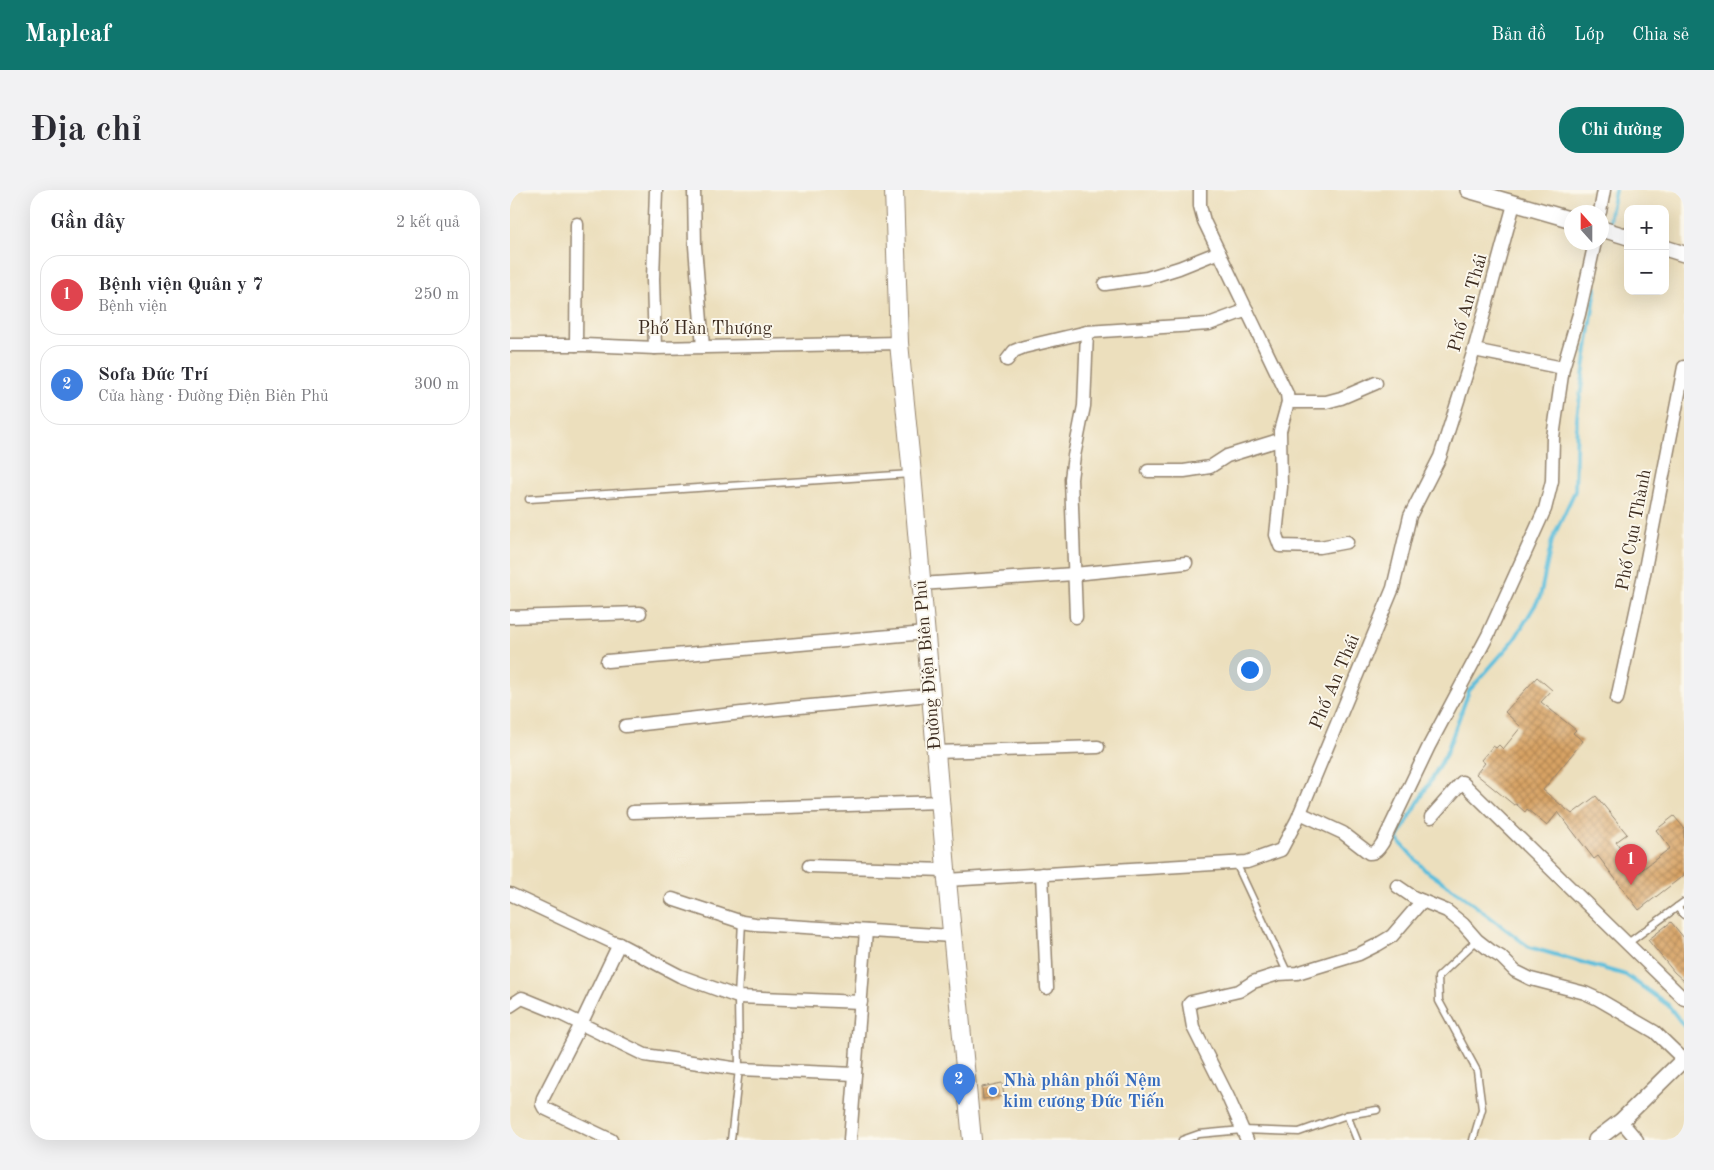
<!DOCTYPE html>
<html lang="vi">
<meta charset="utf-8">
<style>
:root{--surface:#fff;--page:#f2f2f3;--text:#2b2b33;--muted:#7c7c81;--line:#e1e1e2;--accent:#0f766e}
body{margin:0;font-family:"Old Standard TT",serif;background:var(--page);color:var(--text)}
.controls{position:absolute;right:15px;top:15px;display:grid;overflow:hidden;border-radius:10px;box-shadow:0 5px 20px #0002}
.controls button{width:45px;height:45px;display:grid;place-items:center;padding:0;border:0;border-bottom:1px solid var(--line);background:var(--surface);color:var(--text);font:25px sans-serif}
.compass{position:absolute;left:1054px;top:15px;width:45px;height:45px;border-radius:50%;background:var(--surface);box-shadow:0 5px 20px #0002;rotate:339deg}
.you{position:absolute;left:739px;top:479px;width:18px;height:18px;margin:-12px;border:4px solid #fff;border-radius:50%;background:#1a73e8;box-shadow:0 0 0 8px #1a73e833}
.badge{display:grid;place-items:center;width:32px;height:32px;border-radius:50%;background:var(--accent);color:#fff;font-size:16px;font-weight:700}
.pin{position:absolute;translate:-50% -41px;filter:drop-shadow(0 1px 2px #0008)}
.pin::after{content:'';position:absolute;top:26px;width:18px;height:15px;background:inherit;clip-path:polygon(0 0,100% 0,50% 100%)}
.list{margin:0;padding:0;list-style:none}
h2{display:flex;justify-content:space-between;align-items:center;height:65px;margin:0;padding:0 20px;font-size:21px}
h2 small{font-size:16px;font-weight:400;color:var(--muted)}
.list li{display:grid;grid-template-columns:32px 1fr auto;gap:15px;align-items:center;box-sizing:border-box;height:80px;margin:0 10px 10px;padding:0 10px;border:1px solid var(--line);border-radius:20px}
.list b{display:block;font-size:19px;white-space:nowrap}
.list p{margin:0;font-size:16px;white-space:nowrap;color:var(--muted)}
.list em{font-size:16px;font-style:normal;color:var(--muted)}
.map{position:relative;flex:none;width:1174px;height:950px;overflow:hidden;border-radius:20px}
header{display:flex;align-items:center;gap:30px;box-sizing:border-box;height:70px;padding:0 25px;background:var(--accent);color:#fff}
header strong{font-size:24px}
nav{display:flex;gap:28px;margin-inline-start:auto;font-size:18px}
.intro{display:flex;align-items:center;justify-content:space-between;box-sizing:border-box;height:120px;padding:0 30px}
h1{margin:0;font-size:35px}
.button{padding:12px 22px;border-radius:20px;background:var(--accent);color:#fff;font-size:18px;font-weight:700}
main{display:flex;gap:30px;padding:0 30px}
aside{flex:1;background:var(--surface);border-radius:20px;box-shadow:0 5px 20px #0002}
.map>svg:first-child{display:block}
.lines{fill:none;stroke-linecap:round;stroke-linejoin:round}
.stream{stroke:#5dbedb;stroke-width:4}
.building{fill:url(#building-cross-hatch)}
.service-casing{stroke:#94846e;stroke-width:9}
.minor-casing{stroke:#94846e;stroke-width:15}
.tertiary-casing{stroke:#94846e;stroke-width:18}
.secondary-casing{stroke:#94846e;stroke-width:20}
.service{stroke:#fff;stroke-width:6}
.minor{stroke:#fff;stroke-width:12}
.tertiary{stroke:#fff;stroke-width:15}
.secondary{stroke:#fff;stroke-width:18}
.shop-dot{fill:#3f7fe0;stroke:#fbf7ec;stroke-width:2}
.labels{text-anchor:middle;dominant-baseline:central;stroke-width:4;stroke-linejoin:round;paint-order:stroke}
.street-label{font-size:18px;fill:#3b2a1e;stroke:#fbf7ec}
.shop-label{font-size:18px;font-weight:bold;fill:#366cbe;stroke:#fbf7ec;text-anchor:start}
</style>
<header>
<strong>Mapleaf</strong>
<nav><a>Bản đồ</a><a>Lớp</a><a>Chia sẻ</a></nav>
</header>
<div class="intro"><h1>Địa chỉ</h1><a class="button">Chỉ đường</a></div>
<main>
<aside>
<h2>Gần đây<small>2 kết quả</small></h2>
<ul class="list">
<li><span class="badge" style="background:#e0444e">1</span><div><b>Bệnh viện Quân y 7</b><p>Bệnh viện</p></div><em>250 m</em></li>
<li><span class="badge" style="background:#3f7fe0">2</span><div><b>Sofa Đức Trí</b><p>Cửa hàng · Đường Điện Biên Phủ</p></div><em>300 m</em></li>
</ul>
</aside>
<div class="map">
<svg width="1174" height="950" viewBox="0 0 1174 950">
<defs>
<pattern id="building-cross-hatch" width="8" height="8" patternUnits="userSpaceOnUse" patternTransform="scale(1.25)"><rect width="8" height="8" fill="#d7a263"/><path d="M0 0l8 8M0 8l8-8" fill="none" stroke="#b08451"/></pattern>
</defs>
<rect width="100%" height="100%" fill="#fbf7ec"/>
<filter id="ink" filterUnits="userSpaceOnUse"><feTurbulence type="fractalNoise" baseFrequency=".02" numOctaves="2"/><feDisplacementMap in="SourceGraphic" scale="10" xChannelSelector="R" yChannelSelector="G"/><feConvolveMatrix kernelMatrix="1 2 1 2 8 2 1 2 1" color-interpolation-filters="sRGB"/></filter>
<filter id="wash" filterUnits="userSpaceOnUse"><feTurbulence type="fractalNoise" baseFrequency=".0096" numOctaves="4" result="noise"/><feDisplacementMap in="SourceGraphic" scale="20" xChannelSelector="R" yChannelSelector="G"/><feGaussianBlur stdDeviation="1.12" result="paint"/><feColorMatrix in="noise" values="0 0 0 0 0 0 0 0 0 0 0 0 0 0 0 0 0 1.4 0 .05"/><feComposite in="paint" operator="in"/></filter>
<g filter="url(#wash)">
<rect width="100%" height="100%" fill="#ecdfbd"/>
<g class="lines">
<g class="stream">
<path d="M 1098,35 L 1105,0"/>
<path d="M 1086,98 L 1067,227 L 1065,301 L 1042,350 L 1030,407 L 1004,450 L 959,501 L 936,564 L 887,649 L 915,680 L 950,704 L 1019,757 L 1116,785 L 1158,815 L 1174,836"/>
</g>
</g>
<g id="blocks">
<g class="building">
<path d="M 1027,487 L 1042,500 L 1031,512 L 1066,540 L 1063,543 L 1073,551 L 1033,600 L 1062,624 L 1086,606 L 1117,644 L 1106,652 L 1129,682 L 1160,658 L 1146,640 L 1164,626 L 1174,638 L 1174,685 L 1129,720 L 1088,666 L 1084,669 L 1048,622 L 1037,636 L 1017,619 L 1015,622 L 1006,614 L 1004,615 L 966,584 L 975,573 L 971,570 L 983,556 L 986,558 L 989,555 L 993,559 L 1011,537 L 995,522 Z"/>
<path d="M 1161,732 L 1174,748 L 1174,791 L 1164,782 L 1138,750 Z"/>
<path d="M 492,893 L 494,906 L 473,909 L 472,897 Z"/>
</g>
</g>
</g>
<g filter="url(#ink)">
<use href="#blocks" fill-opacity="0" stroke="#94846e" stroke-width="1"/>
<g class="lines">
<g class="service-casing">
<g id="service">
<path d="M 19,309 L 401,284"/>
<path d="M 726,673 L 777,782"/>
<path d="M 1167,717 L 1174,725"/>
<path d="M 1118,753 L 1174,712"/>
<path d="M 837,925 L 847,950"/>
<path d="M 221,950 L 229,879 L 228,807 L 232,732"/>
<path d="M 672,950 L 689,944 L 732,940 L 789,942 L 837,925 L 867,920"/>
<path d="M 963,950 L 972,919 L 967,881 L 929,811 L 928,787 L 967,750"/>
</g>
</g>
<g class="minor-casing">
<g id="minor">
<path d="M 184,0 L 185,56 L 193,157"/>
<path d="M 690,0 L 690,16 L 694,31 L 777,204 L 778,212 L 770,241 L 771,297 L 766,345 L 770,356 L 810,357 L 837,352"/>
<path d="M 1090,22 L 1094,0"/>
<path d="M 595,94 L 637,88 L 669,78 L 709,62"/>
<path d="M 0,155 L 74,155 L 145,158 L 389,153"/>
<path d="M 66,155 L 67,34"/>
<path d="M 145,158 L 143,89 L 146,0"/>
<path d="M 964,160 L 1053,178"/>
<path d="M 497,170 L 504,161 L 514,157 L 577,142 L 699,134 L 737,120"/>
<path d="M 778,212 L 816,212 L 831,208 L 866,193"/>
<path d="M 638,281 L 674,281 L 700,277 L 717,266 L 769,250"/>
<path d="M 410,394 L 564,384 L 676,373"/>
<path d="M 0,427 L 130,423"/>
<path d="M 566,427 L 561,289 L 564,266 L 574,216 L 577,142"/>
<path d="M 97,471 L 415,443"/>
<path d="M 1107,509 L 1133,389 L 1174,177"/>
<path d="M 115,536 L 268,519 L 420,505"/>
<path d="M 425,562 L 588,557"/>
<path d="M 123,622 L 430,612"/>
<path d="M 790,623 L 833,643 L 859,663 C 867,663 869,658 873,652 L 919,556 L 978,445 L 1035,319 L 1042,291 L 1043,247 L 1053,178 L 1069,124 L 1085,52"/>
<path d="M 921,627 L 952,592 L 1174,809"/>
<path d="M 299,676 L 436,680"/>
<path d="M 532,684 L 537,798"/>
<path d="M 437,690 L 737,672 L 771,660 L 787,630 L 883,398 L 900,326 L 930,267 L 964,160 L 1004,14"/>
<path d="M 887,696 L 903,707 L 937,721 L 953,734 L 967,750 L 981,761 L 991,767 L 1005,781 L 1021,789 L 1075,803 L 1088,809 L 1145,842 L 1173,869"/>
<path d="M 0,704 L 102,752 L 109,754 L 170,786 L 228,807 L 351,812"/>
<path d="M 162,709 L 232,732 L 245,734 L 442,746"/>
<path d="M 0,816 L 12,808 L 51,824 L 135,865 L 229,879 L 345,884"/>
<path d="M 1111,931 L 1127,950"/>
<path d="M 101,950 L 34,918 L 32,914 L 33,908 L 71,834 L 109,754"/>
<path d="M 340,950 L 356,741"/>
<path d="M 737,950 L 718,907 L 683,837 L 679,814 L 681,812 L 729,801 L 743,792 L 768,784 L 787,783 L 849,764 L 867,755 L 882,746 L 912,711"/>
</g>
</g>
<g class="tertiary-casing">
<g id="tertiary">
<path d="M 958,0 L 1062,30"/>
<path d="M 1092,39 L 1118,47"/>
<path d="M 1155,58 L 1174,64"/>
<path d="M 1086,950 L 1111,931 L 1174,869"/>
</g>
</g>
<g class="secondary-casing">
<path id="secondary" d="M 384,0 L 389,153 L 402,284 L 437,690 L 462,950"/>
</g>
<use href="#service" class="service"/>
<use href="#minor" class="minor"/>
<use href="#tertiary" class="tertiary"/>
<use href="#secondary" class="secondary"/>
</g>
</g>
<circle class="shop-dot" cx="483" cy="901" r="5"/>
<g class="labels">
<g class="street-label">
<text transform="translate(958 113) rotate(-74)">Phố An Thái</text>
<text x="195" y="139">Phố Hàn Thượng</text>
<text transform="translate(1124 340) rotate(-79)">Phố Cựu Thành</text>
<text transform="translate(418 475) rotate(-95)">Đường Điện Biên Phủ</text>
<text transform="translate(825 492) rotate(-67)">Phố An Thái</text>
</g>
<g class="shop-label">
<text x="493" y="891">Nhà phân phối Nệm<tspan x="493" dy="21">kim cương Đức Tiến</tspan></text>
</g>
</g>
</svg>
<div class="controls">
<button>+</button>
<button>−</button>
</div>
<svg class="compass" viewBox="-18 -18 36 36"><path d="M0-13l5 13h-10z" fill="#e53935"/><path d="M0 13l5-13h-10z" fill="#7c7c81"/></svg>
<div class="you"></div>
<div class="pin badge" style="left:1121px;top:695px;background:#e0444e">1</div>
<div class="pin badge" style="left:449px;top:915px;background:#3f7fe0">2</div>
</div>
</main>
